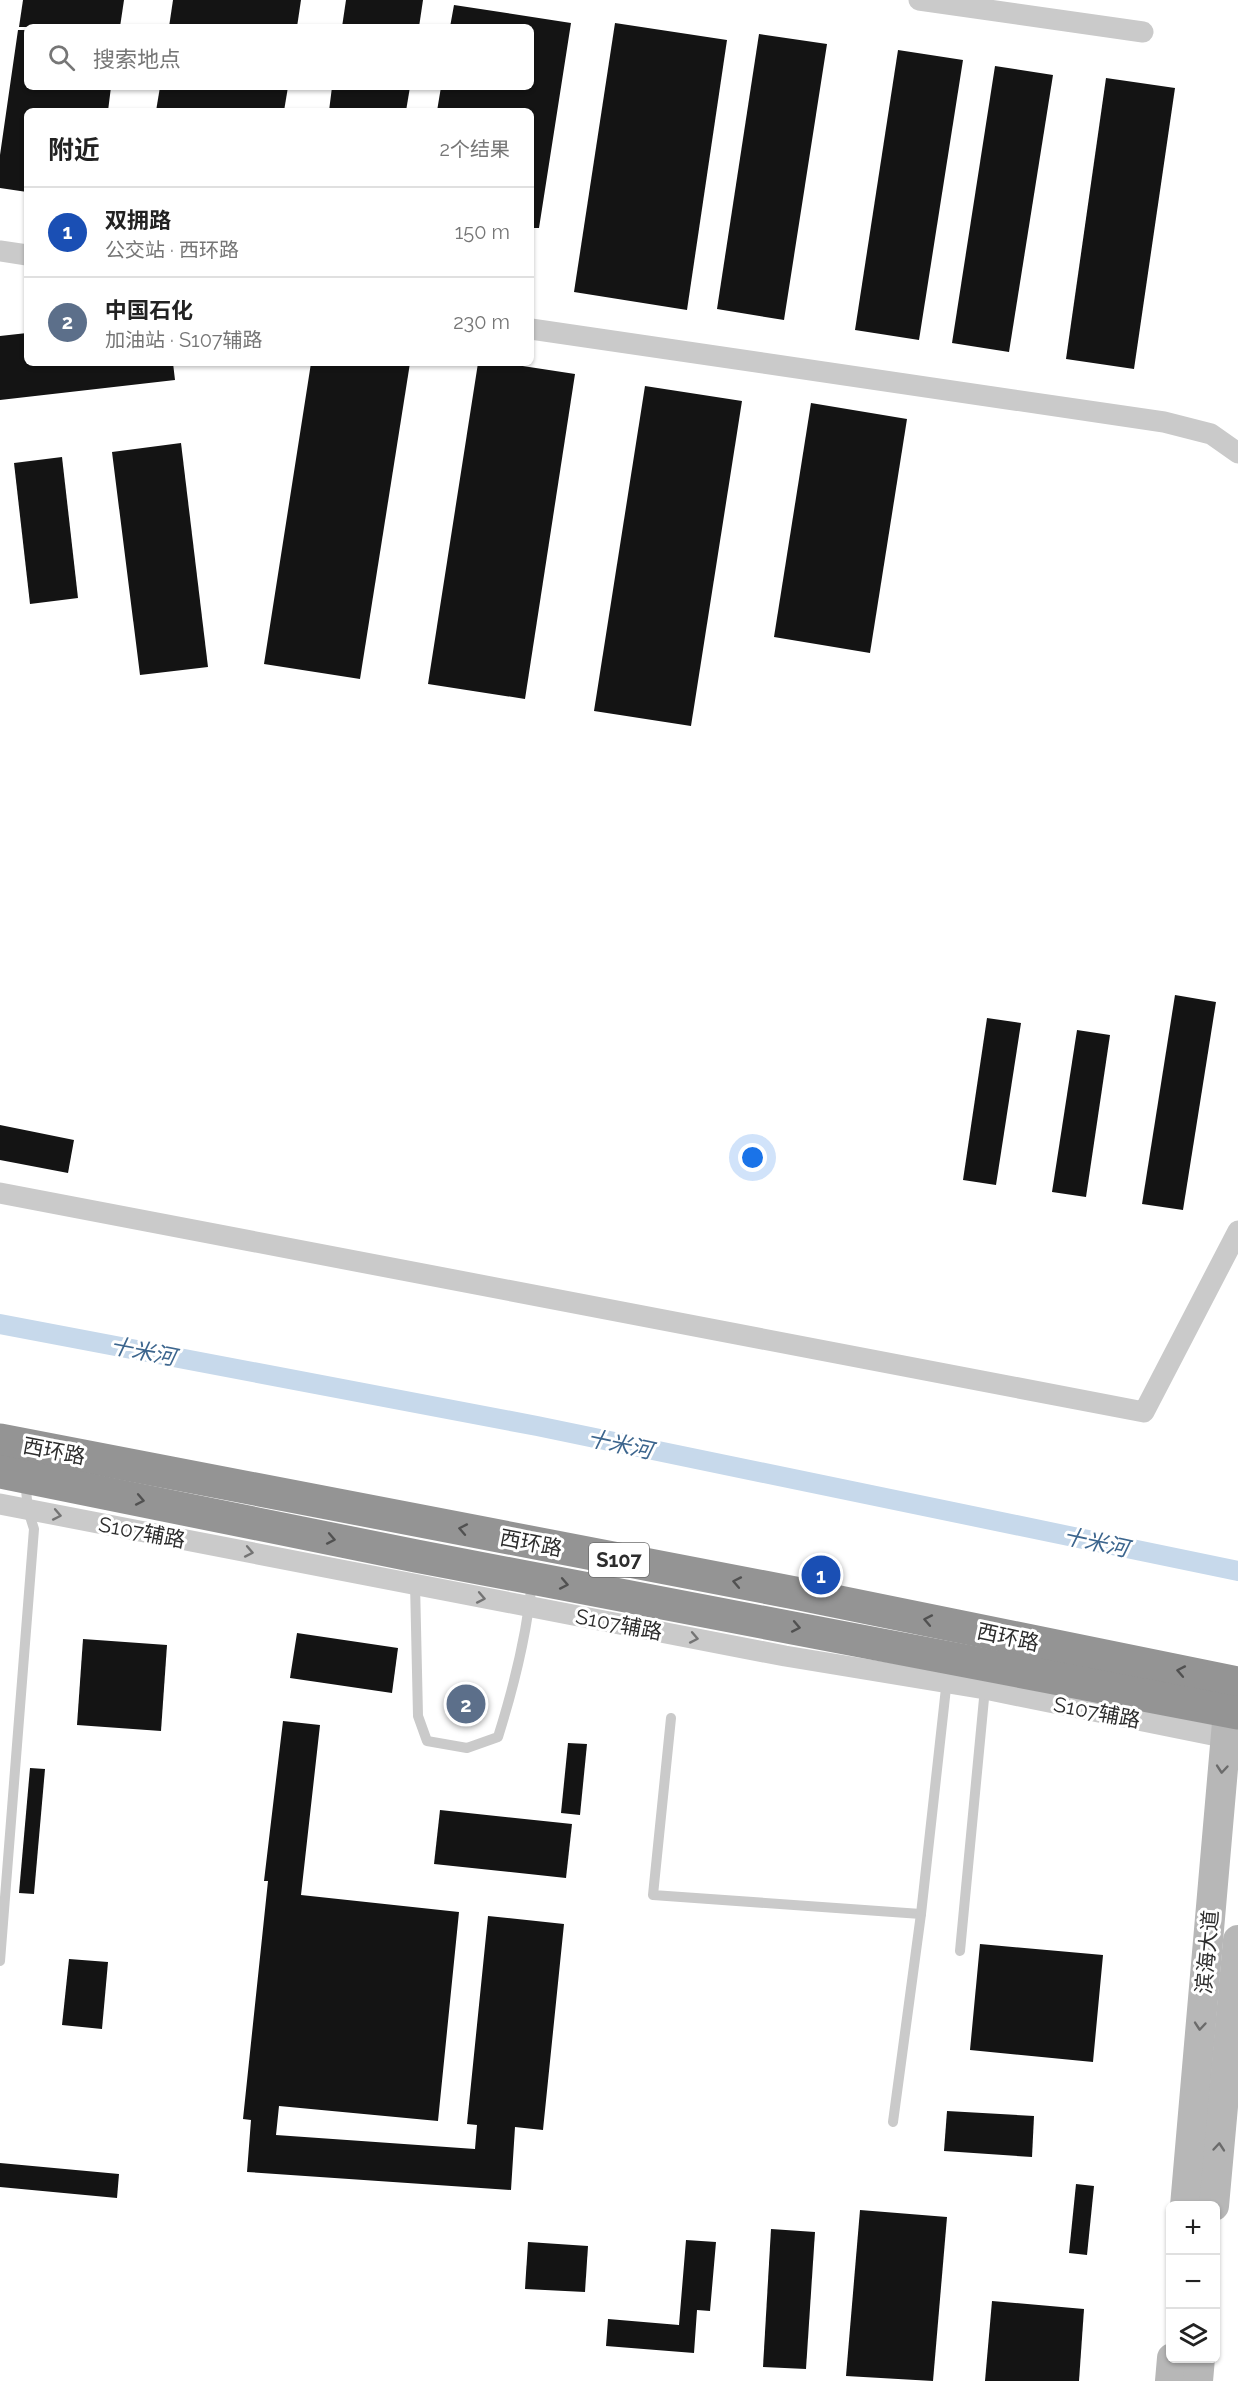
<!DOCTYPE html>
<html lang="zh">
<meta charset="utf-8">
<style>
:root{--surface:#fff;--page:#f2f2f2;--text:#222;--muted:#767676;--line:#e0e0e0;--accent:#e33531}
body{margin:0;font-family:Raleway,"Noto Sans SC",sans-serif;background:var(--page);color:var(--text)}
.controls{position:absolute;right:18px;bottom:18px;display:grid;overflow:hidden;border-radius:9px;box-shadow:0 2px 4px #0004}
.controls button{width:54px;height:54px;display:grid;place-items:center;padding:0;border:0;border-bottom:2px solid var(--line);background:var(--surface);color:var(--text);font:30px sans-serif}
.you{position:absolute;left:753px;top:1158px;width:21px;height:21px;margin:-15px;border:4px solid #fff;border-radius:50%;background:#1a73e8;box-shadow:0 0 0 9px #1a73e833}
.badge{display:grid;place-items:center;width:39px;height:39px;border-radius:50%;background:var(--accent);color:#fff;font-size:20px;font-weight:700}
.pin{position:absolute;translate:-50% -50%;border:3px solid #fff;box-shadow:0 2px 6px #0006}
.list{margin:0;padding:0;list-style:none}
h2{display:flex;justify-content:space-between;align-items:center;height:78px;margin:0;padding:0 24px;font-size:26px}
h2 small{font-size:20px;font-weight:400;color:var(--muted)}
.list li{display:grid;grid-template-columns:39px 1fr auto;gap:18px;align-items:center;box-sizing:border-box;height:90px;padding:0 24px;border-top:2px solid var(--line)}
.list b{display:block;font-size:22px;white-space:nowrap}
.list p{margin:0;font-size:20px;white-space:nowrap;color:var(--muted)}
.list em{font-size:20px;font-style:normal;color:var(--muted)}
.icon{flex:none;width:33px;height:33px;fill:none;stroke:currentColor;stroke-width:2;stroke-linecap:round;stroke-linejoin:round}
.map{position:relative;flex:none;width:1238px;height:2381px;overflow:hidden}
.search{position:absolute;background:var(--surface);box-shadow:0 2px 4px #0004;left:24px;top:24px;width:510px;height:66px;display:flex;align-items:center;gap:15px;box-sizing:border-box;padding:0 21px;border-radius:9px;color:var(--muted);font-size:22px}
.panel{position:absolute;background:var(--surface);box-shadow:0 2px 4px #0004;left:24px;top:108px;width:510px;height:258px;border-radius:9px}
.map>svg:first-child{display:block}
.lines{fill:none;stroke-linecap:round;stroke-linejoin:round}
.canal{stroke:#c7d9eb;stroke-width:20}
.building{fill:#141414}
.lane{stroke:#cacaca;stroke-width:10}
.street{stroke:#cacaca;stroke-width:21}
.secondary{stroke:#b7b7b7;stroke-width:30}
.highway{stroke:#949494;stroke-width:33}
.oneway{stroke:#515151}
.oneway2{stroke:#747474}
.oneway3{stroke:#6b6b6b}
.labels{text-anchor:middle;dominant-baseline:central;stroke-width:6;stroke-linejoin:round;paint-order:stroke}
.shield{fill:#fff;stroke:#6c6c6c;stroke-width:1.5}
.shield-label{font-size:20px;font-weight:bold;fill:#2d2d2d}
.street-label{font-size:21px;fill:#2d2d2d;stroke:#fff}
.water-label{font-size:22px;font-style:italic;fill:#3d668e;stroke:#fff}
</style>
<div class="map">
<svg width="1238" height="2381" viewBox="0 0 1238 2381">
<rect width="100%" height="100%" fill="#fff"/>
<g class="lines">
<path class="canal" d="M 0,1324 L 537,1426 L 1238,1571"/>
</g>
<g class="building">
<path d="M 23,0 L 124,0 L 120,27 L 19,27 Z"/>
<path d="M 173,0 L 301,0 L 297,27 L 169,27 Z"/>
<path d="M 346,0 L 423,0 L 419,27 L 342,27 Z"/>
<path d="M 454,5 L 571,23 L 539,228 L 531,228 L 531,111 L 437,111 L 441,87 L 531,87 L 531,27 L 450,27 Z"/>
<path d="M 615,23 L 727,40 L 687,310 L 574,292 Z"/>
<path d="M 18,30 L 27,30 L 27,87 L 111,87 L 108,111 L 27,111 L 27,192 L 0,188 L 0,155 Z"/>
<path d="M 759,34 L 827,44 L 784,320 L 717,309 Z"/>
<path d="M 898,50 L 963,60 L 919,340 L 855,330 Z"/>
<path d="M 995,66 L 1053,75 L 1009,352 L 952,343 Z"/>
<path d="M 1106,78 L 1175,88 L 1134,369 L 1066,359 Z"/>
<path d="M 160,87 L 288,87 L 284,111 L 156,111 Z"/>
<path d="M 332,87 L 410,87 L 406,111 L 329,111 Z"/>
<path d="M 27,333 L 27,363 L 173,363 L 175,380 L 0,400 L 0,336 Z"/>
<path d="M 311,363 L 410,363 L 360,679 L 264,664 Z"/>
<path d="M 478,363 L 503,363 L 575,374 L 525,699 L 428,684 Z"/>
<path d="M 645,386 L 742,401 L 691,726 L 594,711 Z"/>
<path d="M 811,403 L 907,419 L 870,653 L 774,637 Z"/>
<path d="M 181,443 L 208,667 L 140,675 L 112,452 Z"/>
<path d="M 62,457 L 78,598 L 30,604 L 14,463 Z"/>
<path d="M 1175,995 L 1216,1002 L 1183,1210 L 1142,1204 Z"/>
<path d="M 987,1018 L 1021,1023 L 996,1185 L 963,1180 Z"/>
<path d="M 1077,1030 L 1110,1035 L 1086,1197 L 1052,1192 Z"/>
<path d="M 0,1125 L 74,1140 L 68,1173 L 0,1160 Z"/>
<path d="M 297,1633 L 398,1648 L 392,1693 L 290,1678 Z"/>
<path d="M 83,1639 L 167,1645 L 161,1731 L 77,1725 Z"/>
<path d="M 283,1721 L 320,1725 L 301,1895 L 459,1912 L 438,2121 L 279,2106 L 276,2135 L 475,2149 L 477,2125 L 467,2124 L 488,1916 L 564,1924 L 543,2130 L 515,2127 L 511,2190 L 247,2172 L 251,2120 L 243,2119 L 268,1881 L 264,1881 Z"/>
<path d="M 568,1743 L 587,1744 L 580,1815 L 561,1813 Z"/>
<path d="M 30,1768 L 45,1769 L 34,1894 L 19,1893 Z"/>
<path d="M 440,1810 L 572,1824 L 566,1878 L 434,1864 Z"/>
<path d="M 980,1944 L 1103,1955 L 1093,2062 L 970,2050 Z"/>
<path d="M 69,1959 L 108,1962 L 102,2029 L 62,2025 Z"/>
<path d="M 947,2111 L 1034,2116 L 1032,2157 L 944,2151 Z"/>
<path d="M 0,2163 L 119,2174 L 117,2198 L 0,2187 Z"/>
<path d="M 1076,2184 L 1094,2186 L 1087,2255 L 1069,2253 Z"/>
<path d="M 860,2210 L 947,2217 L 933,2381 L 846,2376 Z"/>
<path d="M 771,2229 L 815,2232 L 806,2369 L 763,2367 Z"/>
<path d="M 686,2240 L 716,2242 L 710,2311 L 697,2310 L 694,2353 L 606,2346 L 608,2319 L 679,2325 Z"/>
<path d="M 528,2242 L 588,2246 L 585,2292 L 525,2289 Z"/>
<path d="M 992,2301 L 1084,2309 L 1079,2381 L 985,2381 Z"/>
</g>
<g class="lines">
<g class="lane">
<path d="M 415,1583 L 418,1716 L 427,1741 L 467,1748 L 498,1737 C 514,1686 527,1635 532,1581"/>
<path d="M 671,1718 L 653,1895 L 921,1914"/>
<path d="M 960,1951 L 985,1688"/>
<path d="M 0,1961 L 34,1529 L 28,1510 L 25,1480"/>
<path d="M 893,2122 L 921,1914 L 947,1679"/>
</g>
<g class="street">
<path d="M 919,0 L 1143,32"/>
<path d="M 0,251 L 27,255"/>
<path d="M 531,329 L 1164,422 L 1211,434 L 1238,453"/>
<path d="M 0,1193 L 1144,1412 L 1238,1231"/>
<path d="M 0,1504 L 785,1656 L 985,1689 L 1237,1740"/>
</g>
<g class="secondary">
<path d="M 1185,2206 L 1228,1711 L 1238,1704"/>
<path d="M 1214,2206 L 1238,1940"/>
<path d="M 1170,2381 L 1172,2358"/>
<path d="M 1198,2381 L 1200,2358"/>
</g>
<g class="highway">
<path d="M 0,1440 L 795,1593 L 1238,1683"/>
<path d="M 0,1472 L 416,1556 L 1238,1713"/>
</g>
</g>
<defs><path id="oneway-chevron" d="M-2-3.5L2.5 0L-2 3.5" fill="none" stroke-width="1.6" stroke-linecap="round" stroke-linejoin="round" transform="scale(1.5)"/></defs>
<g class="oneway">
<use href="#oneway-chevron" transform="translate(140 1500) rotate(11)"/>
<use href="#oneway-chevron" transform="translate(463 1529) rotate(-169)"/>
<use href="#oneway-chevron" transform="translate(331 1539) rotate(11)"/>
<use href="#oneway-chevron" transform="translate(737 1582) rotate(-169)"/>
<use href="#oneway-chevron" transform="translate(564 1584) rotate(11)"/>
<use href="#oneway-chevron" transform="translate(928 1620) rotate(-169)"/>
<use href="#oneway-chevron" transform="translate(796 1627) rotate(11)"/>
<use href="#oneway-chevron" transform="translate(1181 1671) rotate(-169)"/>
</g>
<g class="oneway2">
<use href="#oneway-chevron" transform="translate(57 1515) rotate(11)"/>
<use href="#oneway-chevron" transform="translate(249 1552) rotate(11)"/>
<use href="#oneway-chevron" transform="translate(481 1598) rotate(11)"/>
<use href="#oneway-chevron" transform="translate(694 1638) rotate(11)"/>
</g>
<g class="oneway3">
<use href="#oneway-chevron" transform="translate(1222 1769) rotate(95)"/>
<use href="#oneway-chevron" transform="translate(1200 2026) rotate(95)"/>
<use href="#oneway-chevron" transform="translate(1219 2147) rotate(-85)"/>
</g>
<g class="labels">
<rect class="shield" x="589" y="1543" width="60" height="34" rx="4.5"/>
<g class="shield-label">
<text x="619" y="1560">S107</text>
</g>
<g class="street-label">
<text transform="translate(54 1451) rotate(11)">西环路</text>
<text transform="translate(142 1532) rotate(11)">S107辅路</text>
<text transform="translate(531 1543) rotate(11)">西环路</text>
<text transform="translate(619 1624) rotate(11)">S107辅路</text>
<text transform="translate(1008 1637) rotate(12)">西环路</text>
<text transform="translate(1097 1712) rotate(11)">S107辅路</text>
<text transform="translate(1207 1952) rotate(-85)">滨海大道</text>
</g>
<g class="water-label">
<text transform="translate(143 1351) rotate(11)">十米河</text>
<text transform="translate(620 1444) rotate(12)">十米河</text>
<text transform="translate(1096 1542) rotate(12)">十米河</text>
</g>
</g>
</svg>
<div class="controls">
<button>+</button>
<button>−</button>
<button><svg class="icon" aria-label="layers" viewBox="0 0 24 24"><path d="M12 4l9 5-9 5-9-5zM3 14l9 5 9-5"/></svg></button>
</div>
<div class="you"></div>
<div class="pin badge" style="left:821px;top:1575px;background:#1a4fb4">1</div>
<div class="pin badge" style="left:466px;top:1704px;background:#5c6f8a">2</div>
<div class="search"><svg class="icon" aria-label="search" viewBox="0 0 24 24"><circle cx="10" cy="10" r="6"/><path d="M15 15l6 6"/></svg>搜索地点</div>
<section class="panel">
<h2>附近<small>2个结果</small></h2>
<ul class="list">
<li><span class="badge" style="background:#1a4fb4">1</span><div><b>双拥路</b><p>公交站 · 西环路</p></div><em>150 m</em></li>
<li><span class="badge" style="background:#5c6f8a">2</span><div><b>中国石化</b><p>加油站 · S107辅路</p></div><em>230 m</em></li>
</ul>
</section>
</div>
